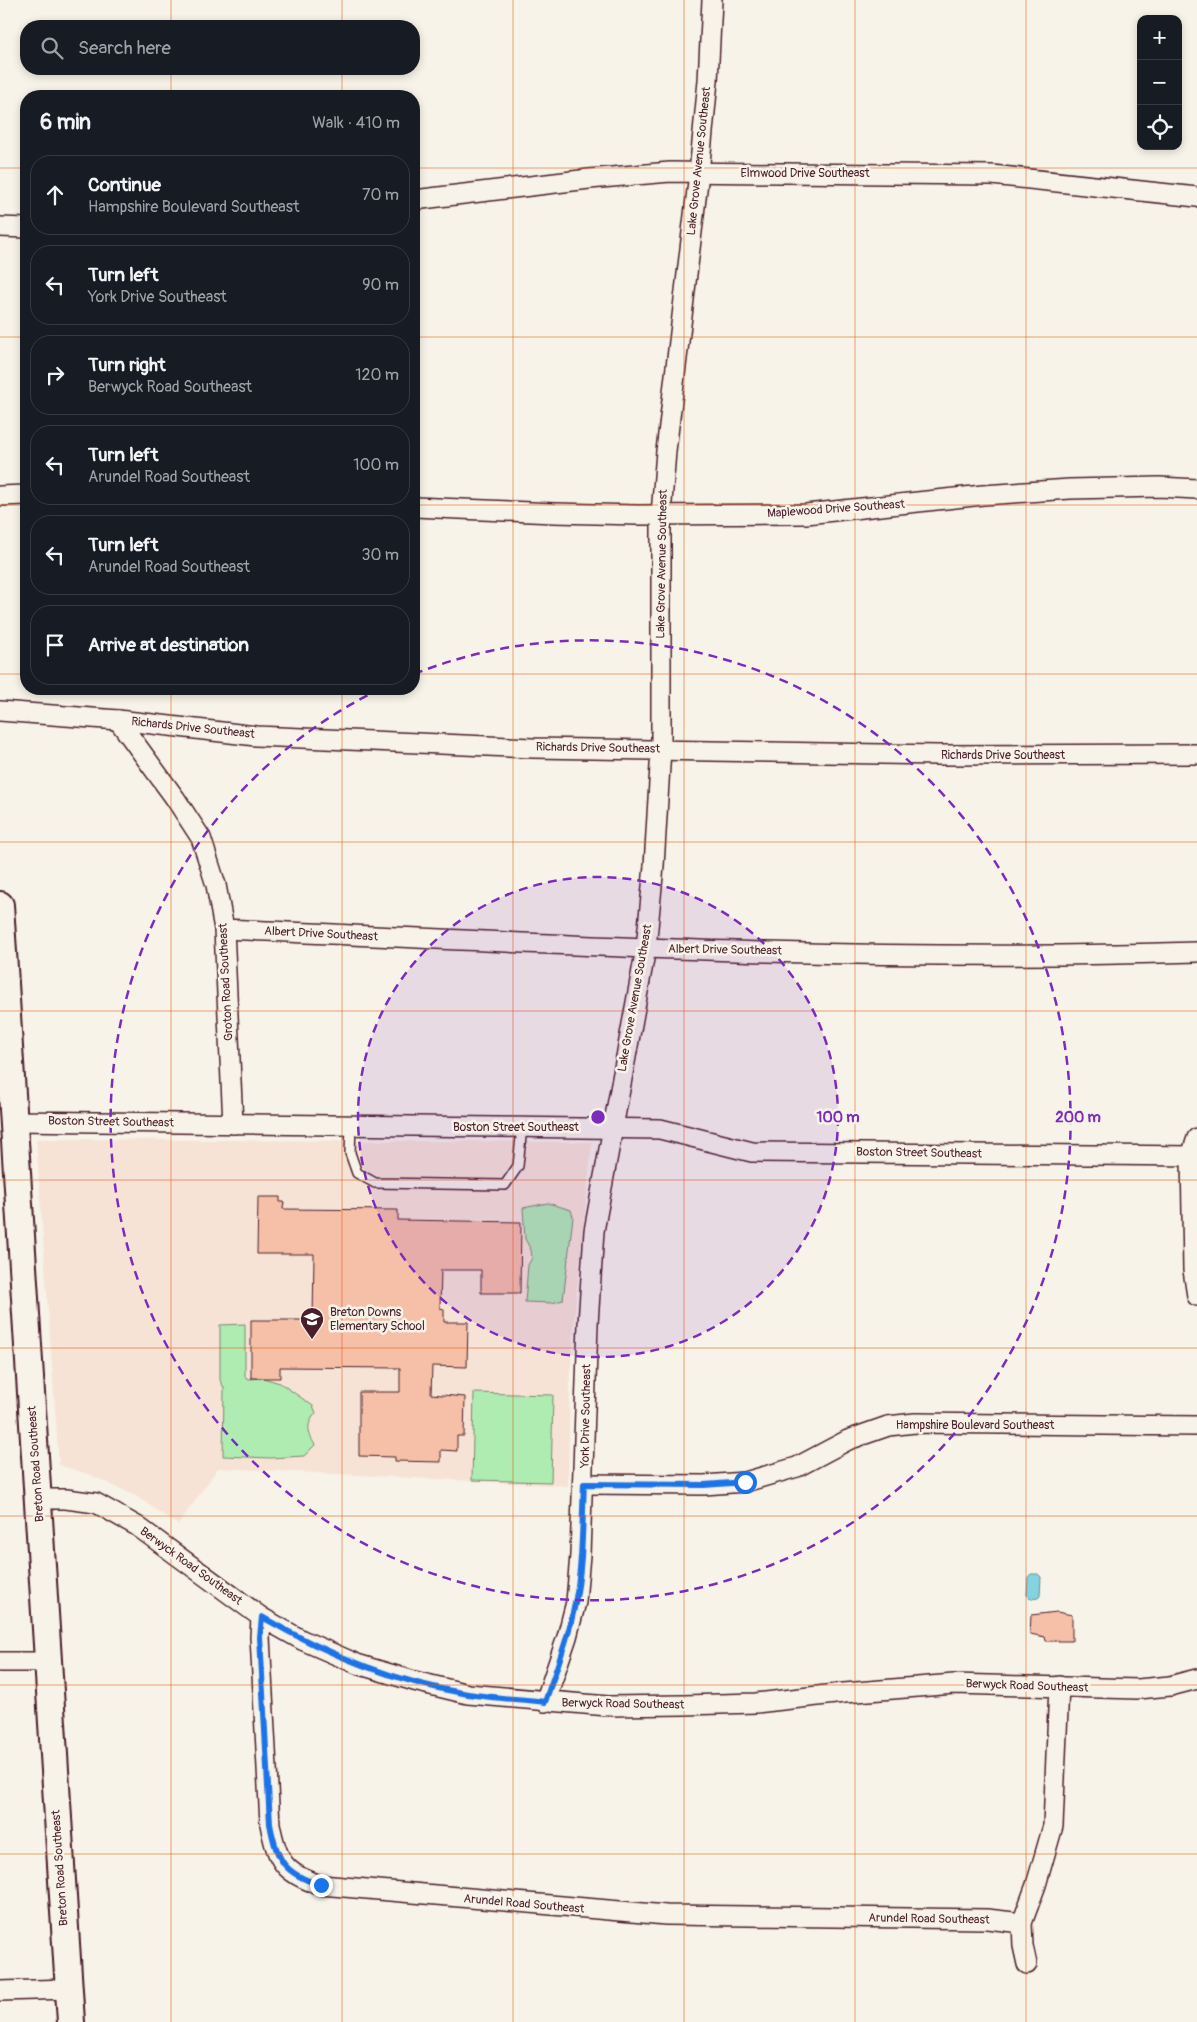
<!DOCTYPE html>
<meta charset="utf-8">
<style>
:root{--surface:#171b24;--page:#242831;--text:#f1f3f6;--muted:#9ea1a6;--line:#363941}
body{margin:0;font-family:Pangolin,sans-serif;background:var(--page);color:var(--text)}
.controls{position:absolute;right:15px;top:15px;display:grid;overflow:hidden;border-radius:10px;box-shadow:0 2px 8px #0003}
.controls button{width:45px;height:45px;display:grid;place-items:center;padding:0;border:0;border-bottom:1px solid var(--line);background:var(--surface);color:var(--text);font:25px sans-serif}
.stop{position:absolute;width:15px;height:15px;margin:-11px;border:4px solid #1a73e8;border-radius:50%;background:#fff}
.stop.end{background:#1a73e8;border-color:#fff;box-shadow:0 1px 5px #0008}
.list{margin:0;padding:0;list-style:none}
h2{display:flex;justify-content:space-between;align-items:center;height:65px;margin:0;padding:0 20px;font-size:21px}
h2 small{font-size:16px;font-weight:400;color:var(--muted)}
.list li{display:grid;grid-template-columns:32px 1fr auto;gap:15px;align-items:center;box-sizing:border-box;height:80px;margin:0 10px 10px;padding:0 10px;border:1px solid var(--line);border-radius:20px}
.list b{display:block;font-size:19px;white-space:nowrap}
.list p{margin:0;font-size:16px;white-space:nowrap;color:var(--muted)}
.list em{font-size:16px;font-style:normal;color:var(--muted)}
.icon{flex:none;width:28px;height:28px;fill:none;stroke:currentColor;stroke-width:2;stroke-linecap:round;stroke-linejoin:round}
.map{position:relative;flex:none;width:1197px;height:2022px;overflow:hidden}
.search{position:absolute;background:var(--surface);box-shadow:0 2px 8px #0003;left:20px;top:20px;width:400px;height:55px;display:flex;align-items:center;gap:12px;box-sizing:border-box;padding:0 18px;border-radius:20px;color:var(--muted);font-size:19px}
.panel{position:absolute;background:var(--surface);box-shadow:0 2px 8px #0003;left:20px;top:90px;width:400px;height:605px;border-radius:20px}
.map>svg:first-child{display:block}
.built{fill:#f6e3d5}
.green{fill:#afecb2;stroke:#7c866e}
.water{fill:#84d3e0;stroke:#6d8b98}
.building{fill:#f5bfa8;stroke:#4a1f2b}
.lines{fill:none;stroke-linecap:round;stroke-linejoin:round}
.service-casing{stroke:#4a1f2b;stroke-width:12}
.minor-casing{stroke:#4a1f2b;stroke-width:22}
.secondary-casing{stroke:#4a1f2b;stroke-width:30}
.service{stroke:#f7f3e8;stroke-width:9}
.minor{stroke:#f7f3e8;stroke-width:19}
.secondary{stroke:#f7f3e8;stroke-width:26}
.route{stroke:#1a73e8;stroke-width:6}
.grid{fill:none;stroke:#e8590c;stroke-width:1;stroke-opacity:0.55}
.ring{fill:none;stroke:#7b2cbf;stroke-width:2.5;stroke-dasharray:9 6}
.labels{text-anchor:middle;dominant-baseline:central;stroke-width:5;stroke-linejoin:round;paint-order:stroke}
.street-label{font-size:12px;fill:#4a1f2b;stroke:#f7f3e8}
.poi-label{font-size:12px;fill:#4a1f2b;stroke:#f7f3e8;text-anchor:start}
.centre{fill:#7b2cbf;stroke:#f7f3e8;stroke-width:2.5}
.ring-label{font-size:15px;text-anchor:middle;font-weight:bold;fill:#7b2cbf;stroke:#f7f3e8;stroke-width:5;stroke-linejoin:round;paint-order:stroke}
</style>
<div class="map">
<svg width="1197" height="2022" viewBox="0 0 1197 2022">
<rect width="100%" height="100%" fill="#f7f3e8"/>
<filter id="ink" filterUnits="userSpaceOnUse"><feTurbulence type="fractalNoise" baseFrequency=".02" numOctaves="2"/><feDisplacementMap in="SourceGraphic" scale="10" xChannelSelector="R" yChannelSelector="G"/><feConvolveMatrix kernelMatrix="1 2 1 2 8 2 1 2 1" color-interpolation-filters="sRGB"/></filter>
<g filter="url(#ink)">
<path class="built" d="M 36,1139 L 592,1142 L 576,1298 L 570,1382 L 568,1486 L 218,1468 L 178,1525 L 136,1496 L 88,1474 L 59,1465 Z"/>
<g class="green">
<path d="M 548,1203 L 571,1210 L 573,1217 L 563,1300 L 552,1303 L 525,1302 L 528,1265 L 532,1258 L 531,1250 L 525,1239 L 523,1208 Z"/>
<path d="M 245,1324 L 245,1377 L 249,1379 L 263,1378 L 280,1383 L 313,1406 L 316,1413 C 306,1424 307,1432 315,1445 L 304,1456 L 270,1458 L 223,1456 L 224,1388 L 220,1380 L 220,1325 Z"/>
<path d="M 474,1393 L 553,1395 L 551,1482 L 472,1480 Z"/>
</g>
<path class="water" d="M 1031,1574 L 1038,1574 L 1041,1577 L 1040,1596 L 1038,1598 L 1031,1599 L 1027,1595 L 1028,1577 Z"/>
<g class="building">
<path d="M 258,1197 L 280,1197 L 280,1202 L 284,1202 L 283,1209 L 398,1210 L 398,1220 L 521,1222 L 520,1293 L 481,1293 L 481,1270 L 441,1270 L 440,1308 L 444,1309 L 444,1322 L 468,1322 L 467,1367 L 432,1366 L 431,1394 L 465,1397 L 464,1436 L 457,1436 L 457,1451 L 441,1450 L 441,1462 L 395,1461 L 395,1457 L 359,1456 L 359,1392 L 400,1392 L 400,1368 L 280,1367 L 280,1378 L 251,1378 L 251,1320 L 313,1320 L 314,1254 L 257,1254 Z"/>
<path d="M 1057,1612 L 1072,1615 L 1072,1641 L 1046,1641 L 1045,1637 L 1030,1634 L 1031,1615 Z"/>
</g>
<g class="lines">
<g class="service-casing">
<path id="service" d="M 351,1125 L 350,1153 L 357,1173 L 375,1183 L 505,1185 L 518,1166 L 522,1127"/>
</g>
<g class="minor-casing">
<g id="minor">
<path d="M 414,200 L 589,179 L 670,172 L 992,175 L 1197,197"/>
<path d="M 0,227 L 26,228"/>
<path d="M 0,496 L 26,495"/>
<path d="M 414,507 L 554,513 L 637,515 L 806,514 L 983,495 L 1070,489 L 1159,487 L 1197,489"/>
<path d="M 0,711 L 118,720 L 256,736 L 533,748 L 937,755 L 1197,754"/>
<path d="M 118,720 L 175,798 L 201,838 L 216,885 L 224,929 L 233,1124"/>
<path d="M 224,929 C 548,944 873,963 1197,952"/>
<path d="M 13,1121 L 660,1129 L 752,1152 L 1197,1156"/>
<path d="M 1197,1138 L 1191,1156 L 1193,1270 L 1197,1296"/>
<path d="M 584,1484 L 704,1485 L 745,1482 L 797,1467 L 848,1440 L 888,1426 L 915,1423 L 1197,1426"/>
<path d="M 39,1499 L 66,1499 L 96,1503 L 137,1526 L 261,1617 L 302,1640 L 357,1664 L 414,1681 L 468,1694 L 608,1706 L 684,1705 L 756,1703 L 844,1693 L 954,1684 L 1138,1689 L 1170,1686 L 1197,1679"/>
<path d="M 261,1617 L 260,1637 L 270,1824 C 277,1861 284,1874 321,1885 L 666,1915 L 987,1919 L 1022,1923"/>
<path d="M 0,1662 L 47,1662"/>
<path d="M 545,1702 L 567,1637 L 576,1602 L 580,1555 L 588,1324 L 594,1231 L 646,948 L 654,866 L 661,749 L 661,515 L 666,451 L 699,173 L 708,81 L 712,0"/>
<path d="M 1027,1964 L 1023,1946 L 1022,1923 L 1036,1885 L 1053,1826 L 1059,1686"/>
<path d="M 0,1991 L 69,1989"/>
</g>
</g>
<g class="secondary-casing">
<path id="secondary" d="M 0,905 L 71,2022"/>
</g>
<use href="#service" class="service"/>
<use href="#minor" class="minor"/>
<use href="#secondary" class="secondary"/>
</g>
</g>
<g class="lines" filter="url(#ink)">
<path class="route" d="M 321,1885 C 284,1874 277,1861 270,1824 L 260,1637 L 262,1617 C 326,1654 395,1682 468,1694 C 493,1698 519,1699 545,1702 C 556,1669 569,1637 575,1603 C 583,1564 582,1524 584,1484 L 704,1485 L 745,1482"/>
</g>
<path class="grid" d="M 171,0 L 171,26M 342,0 L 342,26M 513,0 L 513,2022M 684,0 L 684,2022M 855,0 L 855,2022M 1026,0 L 1026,2022M 171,69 L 171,96M 342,69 L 342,96M 0,168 L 26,168M 414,168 L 1197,168M 0,337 L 26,337M 414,337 L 1197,337M 0,505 L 26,505M 414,505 L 1197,505M 0,674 L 26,674M 414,674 L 1197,674M 171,689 L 171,2022M 342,689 L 342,2022M 0,842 L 1197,842M 0,1011 L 1197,1011M 0,1180 L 1197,1180M 0,1348 L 1197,1348M 0,1516 L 1197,1516M 0,1685 L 1197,1685M 0,1854 L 1197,1854"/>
<circle cx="598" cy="1117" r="240" fill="#7b2cbf" fill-opacity=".12"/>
<g class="ring">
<circle cx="598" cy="1117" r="240"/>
<path d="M414 674A480 480 0 1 1 380 689"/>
</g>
<defs>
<g id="school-pin" transform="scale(1.25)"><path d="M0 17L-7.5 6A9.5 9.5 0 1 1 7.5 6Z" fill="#4a1f2b" stroke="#f7f3e8"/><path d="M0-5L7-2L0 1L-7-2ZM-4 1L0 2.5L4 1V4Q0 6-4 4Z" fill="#fff"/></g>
</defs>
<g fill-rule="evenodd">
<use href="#school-pin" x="312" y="1319"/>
</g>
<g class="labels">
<g class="street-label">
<text transform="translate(699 161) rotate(-84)">Lake Grove Avenue Southeast</text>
<text x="805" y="173">Elmwood Drive Southeast</text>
<text transform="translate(836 509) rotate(-4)">Maplewood Drive Southeast</text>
<text transform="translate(662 564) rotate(-89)">Lake Grove Avenue Southeast</text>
<text transform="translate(193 728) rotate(6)">Richards Drive Southeast</text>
<text transform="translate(598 748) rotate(1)">Richards Drive Southeast</text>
<text x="1003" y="755">Richards Drive Southeast</text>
<text transform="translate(321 934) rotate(3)">Albert Drive Southeast</text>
<text transform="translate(725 950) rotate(1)">Albert Drive Southeast</text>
<text transform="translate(226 982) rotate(-93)">Groton Road Southeast</text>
<text transform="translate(635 998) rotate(-80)">Lake Grove Avenue Southeast</text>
<text transform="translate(111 1122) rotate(1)">Boston Street Southeast</text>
<text x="516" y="1127">Boston Street Southeast</text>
<text transform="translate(919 1153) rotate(1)">Boston Street Southeast</text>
<text transform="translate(586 1416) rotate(-89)">York Drive Southeast</text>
<text x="975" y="1425">Hampshire Boulevard Southeast</text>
<text transform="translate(36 1464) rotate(-94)">Breton Road Southeast</text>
<text transform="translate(191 1566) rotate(36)">Berwyck Road Southeast</text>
<text transform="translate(1027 1686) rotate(2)">Berwyck Road Southeast</text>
<text transform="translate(623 1704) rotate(1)">Berwyck Road Southeast</text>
<text transform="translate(60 1868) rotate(-94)">Breton Road Southeast</text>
<text transform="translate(524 1904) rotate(5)">Arundel Road Southeast</text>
<text transform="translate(929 1919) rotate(1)">Arundel Road Southeast</text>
</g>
<g class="poi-label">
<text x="330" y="1312">Breton Downs<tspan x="330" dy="14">Elementary School</tspan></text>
</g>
</g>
<circle cx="598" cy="1117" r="8" class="centre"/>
<g class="ring-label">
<text x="838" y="1122">100 m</text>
<text x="1078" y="1122">200 m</text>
</g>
</svg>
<div class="controls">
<button>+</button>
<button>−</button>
<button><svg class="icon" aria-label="locate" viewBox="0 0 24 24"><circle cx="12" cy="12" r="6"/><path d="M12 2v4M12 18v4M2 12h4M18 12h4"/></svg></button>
</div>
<div class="stop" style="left:745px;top:1482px"></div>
<div class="stop end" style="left:321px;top:1885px"></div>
<div class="search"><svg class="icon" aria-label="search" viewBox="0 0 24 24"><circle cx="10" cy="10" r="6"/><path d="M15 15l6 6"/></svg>Search here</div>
<section class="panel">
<h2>6 min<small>Walk · 410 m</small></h2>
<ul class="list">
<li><svg class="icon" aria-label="ahead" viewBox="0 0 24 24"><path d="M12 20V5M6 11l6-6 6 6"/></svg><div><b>Continue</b><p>Hampshire Boulevard Southeast</p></div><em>70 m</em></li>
<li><svg class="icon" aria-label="left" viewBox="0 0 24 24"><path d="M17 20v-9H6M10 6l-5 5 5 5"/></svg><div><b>Turn left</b><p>York Drive Southeast</p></div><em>90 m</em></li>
<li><svg class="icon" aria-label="right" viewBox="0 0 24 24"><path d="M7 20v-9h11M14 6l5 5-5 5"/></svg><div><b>Turn right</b><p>Berwyck Road Southeast</p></div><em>120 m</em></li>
<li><svg class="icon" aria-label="left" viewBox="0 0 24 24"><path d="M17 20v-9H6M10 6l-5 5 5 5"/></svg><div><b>Turn left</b><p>Arundel Road Southeast</p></div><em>100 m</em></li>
<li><svg class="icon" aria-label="left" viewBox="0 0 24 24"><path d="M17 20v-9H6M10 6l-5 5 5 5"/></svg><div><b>Turn left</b><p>Arundel Road Southeast</p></div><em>30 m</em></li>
<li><svg class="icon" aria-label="arrive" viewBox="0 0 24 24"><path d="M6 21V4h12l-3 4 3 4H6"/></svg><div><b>Arrive at destination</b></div></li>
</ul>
</section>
</div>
